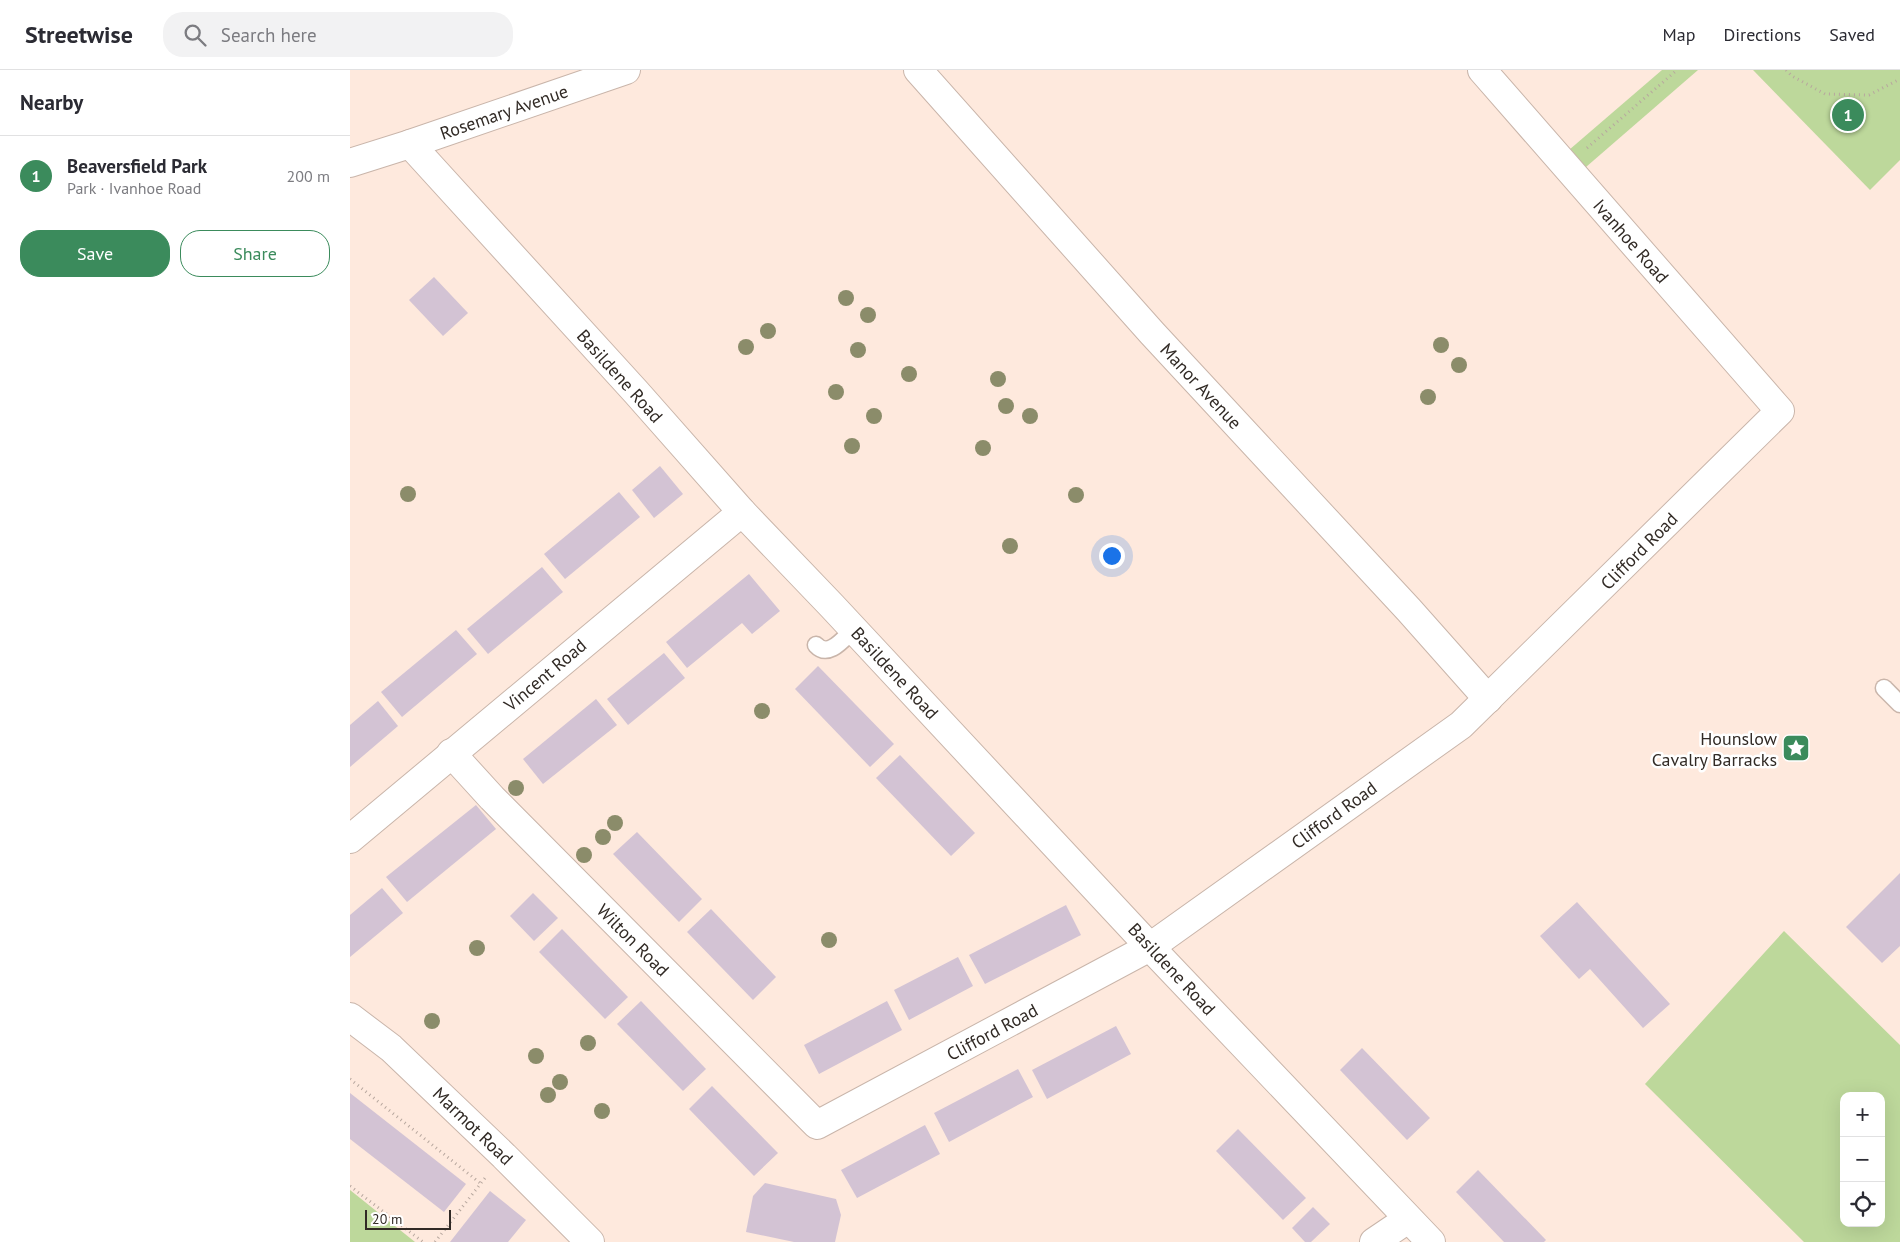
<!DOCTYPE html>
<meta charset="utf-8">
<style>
:root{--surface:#fff;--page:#f2f2f3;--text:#2b2b33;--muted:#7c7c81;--line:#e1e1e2;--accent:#3b8b5c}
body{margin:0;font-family:"PT Sans",sans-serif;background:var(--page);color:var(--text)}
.controls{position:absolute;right:15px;bottom:15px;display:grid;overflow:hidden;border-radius:10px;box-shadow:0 5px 20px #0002}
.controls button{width:45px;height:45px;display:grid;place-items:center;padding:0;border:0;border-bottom:1px solid var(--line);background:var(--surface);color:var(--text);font:25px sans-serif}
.scale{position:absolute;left:15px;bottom:12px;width:86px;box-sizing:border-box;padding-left:5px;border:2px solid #312a25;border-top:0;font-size:14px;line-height:18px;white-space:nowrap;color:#312a25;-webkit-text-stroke:4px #fff;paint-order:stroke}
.you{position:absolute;left:761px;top:485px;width:18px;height:18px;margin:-12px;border:4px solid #fff;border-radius:50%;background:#1a73e8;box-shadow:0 0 0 8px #1a73e833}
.badge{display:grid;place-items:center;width:32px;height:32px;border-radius:50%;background:var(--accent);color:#fff;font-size:16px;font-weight:700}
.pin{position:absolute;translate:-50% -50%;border:2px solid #fff;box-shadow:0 1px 5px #0006}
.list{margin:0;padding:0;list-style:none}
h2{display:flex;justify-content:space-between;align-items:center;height:65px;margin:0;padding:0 20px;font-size:21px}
h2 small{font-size:16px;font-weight:400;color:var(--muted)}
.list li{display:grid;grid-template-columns:32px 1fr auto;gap:15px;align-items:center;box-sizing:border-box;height:80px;padding:0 20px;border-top:1px solid var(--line)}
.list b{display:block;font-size:19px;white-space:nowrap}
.list p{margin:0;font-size:16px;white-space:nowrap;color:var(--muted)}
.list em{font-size:16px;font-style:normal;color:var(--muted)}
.actions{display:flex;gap:10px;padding:15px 20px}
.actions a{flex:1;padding:11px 0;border:1px solid var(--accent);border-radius:20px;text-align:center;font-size:18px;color:var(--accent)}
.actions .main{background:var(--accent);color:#fff}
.icon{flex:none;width:28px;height:28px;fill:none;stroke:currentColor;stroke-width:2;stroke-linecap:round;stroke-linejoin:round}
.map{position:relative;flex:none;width:1550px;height:1172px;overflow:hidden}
header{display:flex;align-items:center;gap:30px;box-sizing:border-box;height:70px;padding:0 25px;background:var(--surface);border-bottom:1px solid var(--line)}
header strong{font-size:24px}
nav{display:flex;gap:28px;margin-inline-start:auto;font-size:18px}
.search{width:350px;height:45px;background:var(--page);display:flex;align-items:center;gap:12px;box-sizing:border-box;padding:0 18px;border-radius:20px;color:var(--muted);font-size:19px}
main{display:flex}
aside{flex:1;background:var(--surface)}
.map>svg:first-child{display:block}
.green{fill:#bdd89b;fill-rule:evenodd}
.building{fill:#d3c3d4}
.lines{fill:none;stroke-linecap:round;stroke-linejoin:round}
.service-casing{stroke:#c9b5aa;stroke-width:19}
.minor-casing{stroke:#c9b5aa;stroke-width:30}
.path{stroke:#b7a79e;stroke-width:3;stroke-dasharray:1 4;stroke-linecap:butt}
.service{stroke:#fff;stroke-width:16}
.minor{stroke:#fff;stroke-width:28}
.tree{fill:#8b8c6a}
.labels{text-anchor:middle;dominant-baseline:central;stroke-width:5;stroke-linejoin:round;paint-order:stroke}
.street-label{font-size:18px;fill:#312a25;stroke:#fff}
.poi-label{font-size:18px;fill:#312a25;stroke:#fff;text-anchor:end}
</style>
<header>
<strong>Streetwise</strong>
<div class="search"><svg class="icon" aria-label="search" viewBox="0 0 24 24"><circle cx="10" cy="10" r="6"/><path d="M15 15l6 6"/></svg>Search here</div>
<nav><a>Map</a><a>Directions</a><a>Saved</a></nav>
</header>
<main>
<aside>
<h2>Nearby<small></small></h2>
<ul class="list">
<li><span class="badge">1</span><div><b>Beaversfield Park</b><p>Park · Ivanhoe Road</p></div><em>200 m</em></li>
</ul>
<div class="actions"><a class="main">Save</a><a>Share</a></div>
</aside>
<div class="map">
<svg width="1550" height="1172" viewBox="0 0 1550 1172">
<rect width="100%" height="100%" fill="#fee9dd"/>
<g class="green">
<path d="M 1312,0 L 1348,0 L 1236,97 L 1219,80 Z"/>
<path d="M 1403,0 L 1550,0 L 1550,90 L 1520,120 Z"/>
<path d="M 1434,861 L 1550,975 L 1550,1172 L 1454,1172 L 1295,1014 ZM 1494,1026 L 1531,1026 L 1531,1153 L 1494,1153 Z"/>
<path d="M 0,1120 L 65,1172 L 0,1172 Z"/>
</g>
<g class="building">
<path d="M 84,207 L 118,243 L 93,266 L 59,230 Z"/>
<path d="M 310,396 L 333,424 L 304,448 L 282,420 Z"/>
<path d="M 269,422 L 290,447 L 215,509 L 194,484 Z"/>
<path d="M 192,497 L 213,522 L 138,584 L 117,559 Z"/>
<path d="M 399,504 L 430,541 L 402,564 L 392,553 L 337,598 L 316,572 Z"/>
<path d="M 106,560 L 127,584 L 52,647 L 31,622 Z"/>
<path d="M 314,583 L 335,608 L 278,655 L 257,629 Z"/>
<path d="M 468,596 L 544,674 L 520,697 L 445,619 Z"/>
<path d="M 246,629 L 267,655 L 193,714 L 173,689 Z"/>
<path d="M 28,631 L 48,656 L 0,697 L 0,655 Z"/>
<path d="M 550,685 L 625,763 L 601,786 L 526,708 Z"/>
<path d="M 126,735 L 146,759 L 57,832 L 36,807 Z"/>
<path d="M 287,762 L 352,829 L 329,852 L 263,784 Z"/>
<path d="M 1550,803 L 1550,876 L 1532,893 L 1496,857 Z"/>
<path d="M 32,818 L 53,843 L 0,887 L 0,845 Z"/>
<path d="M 183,823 L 208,848 L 184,871 L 160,846 Z"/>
<path d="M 1227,832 L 1320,934 L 1293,958 L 1240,899 L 1229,909 L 1190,866 Z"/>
<path d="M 716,835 L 731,865 L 635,914 L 619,885 Z"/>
<path d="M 361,839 L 426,907 L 403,930 L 337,862 Z"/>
<path d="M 212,859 L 278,927 L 255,949 L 189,882 Z"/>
<path d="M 608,887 L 623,916 L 559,950 L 544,920 Z"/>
<path d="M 291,931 L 356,999 L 333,1021 L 267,954 Z"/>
<path d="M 537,931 L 552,960 L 469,1004 L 454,975 Z"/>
<path d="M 766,956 L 781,984 L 697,1029 L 682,1000 Z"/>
<path d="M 1012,978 L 1080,1048 L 1057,1070 L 990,1000 Z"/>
<path d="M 668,999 L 683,1027 L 599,1072 L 584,1043 Z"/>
<path d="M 362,1016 L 428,1083 L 404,1106 L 339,1039 Z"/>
<path d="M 0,1023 L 116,1114 L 94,1142 L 0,1069 Z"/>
<path d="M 575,1055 L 590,1084 L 507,1128 L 491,1100 Z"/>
<path d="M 888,1059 L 956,1128 L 933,1150 L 866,1081 Z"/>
<path d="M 1128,1100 L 1196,1170 L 1194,1172 L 1154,1172 L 1106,1122 Z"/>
<path d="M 415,1113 L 486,1129 L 491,1145 L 485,1172 L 444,1172 L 396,1162 L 403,1126 Z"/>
<path d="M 140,1121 L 176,1150 L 158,1172 L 100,1172 Z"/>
<path d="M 963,1137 L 980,1154 L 961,1172 L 955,1172 L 942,1158 Z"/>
</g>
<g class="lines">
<g class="service-casing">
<g id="service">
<path d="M 466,575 C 479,589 494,568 504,559"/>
<path d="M 1534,618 L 1550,634"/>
</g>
</g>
<g class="minor-casing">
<g id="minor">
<path d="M 568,0 L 802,263 L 1059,540 L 1138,629"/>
<path d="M 60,74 L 276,0"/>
<path d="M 0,93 L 60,74 L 286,322 L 392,442 L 482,536 L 800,877 L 1081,1172"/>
<path d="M 101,683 L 142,728 L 467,1055 L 800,877 L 1111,655 L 1430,341 L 1132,0"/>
<path d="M 0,769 L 392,442"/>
<path d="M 0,947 L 41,978 L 154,1086 L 240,1172"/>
<path d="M 1024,1172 L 1058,1149"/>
</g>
</g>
<g class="path">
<path d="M 1436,0 L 1442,6 L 1475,24 L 1519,25 L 1550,9"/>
<path d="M 1237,78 L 1327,0"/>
<path d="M 0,1009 L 130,1113"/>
<path d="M 0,1116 L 73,1172"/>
<path d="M 85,1172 L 135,1108"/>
</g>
<use href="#service" class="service"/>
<use href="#minor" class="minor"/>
</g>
<g class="tree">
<circle cx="496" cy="228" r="8"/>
<circle cx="518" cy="245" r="8"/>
<circle cx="418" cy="261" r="8"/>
<circle cx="1091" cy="275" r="8"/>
<circle cx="396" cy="277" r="8"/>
<circle cx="508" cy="280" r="8"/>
<circle cx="1109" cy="295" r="8"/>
<circle cx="559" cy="304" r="8"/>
<circle cx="648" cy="309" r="8"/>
<circle cx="486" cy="322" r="8"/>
<circle cx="1078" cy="327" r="8"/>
<circle cx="656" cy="336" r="8"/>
<circle cx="524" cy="346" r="8"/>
<circle cx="680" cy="346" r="8"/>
<circle cx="502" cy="376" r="8"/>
<circle cx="633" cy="378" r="8"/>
<circle cx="58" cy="424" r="8"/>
<circle cx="726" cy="425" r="8"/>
<circle cx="660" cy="476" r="8"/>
<circle cx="412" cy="641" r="8"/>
<circle cx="166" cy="718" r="8"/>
<circle cx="265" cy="753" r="8"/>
<circle cx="253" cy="767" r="8"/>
<circle cx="234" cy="785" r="8"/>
<circle cx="479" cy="870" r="8"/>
<circle cx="127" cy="878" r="8"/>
<circle cx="82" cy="951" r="8"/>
<circle cx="238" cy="973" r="8"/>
<circle cx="186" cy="986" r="8"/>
<circle cx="210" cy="1012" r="8"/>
<circle cx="198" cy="1025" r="8"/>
<circle cx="252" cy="1041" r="8"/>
</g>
<defs>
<g id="sight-square" transform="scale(1.4375)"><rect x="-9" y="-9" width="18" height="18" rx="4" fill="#3b8b5c" stroke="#fff"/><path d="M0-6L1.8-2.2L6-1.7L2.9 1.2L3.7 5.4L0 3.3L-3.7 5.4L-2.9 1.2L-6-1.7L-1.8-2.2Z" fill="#fff"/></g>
</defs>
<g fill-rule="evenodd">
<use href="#sight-square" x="1446" y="678"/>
</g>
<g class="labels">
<g class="street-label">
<text transform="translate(154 42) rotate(-19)">Rosemary Avenue</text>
<text transform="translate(1281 171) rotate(49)">Ivanhoe Road</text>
<text transform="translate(270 306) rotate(48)">Basildene Road</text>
<text transform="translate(851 316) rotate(47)">Manor Avenue</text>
<text transform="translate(1289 481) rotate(-45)">Clifford Road</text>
<text transform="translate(545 603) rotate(47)">Basildene Road</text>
<text transform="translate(195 605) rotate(-40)">Vincent Road</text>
<text transform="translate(984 745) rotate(-36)">Clifford Road</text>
<text transform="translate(283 870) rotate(45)">Wilton Road</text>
<text transform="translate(822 899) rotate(47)">Basildene Road</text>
<text transform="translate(642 962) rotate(-28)">Clifford Road</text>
<text transform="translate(123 1056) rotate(44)">Marmot Road</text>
</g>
<g class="poi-label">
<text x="1427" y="668">Hounslow<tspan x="1427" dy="21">Cavalry Barracks</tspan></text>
</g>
</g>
</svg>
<div class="controls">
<button>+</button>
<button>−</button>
<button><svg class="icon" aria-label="locate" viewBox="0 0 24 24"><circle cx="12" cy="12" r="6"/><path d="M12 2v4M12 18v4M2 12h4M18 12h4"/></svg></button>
</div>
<div class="scale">20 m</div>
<div class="you"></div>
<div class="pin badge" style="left:1498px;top:45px">1</div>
</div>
</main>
